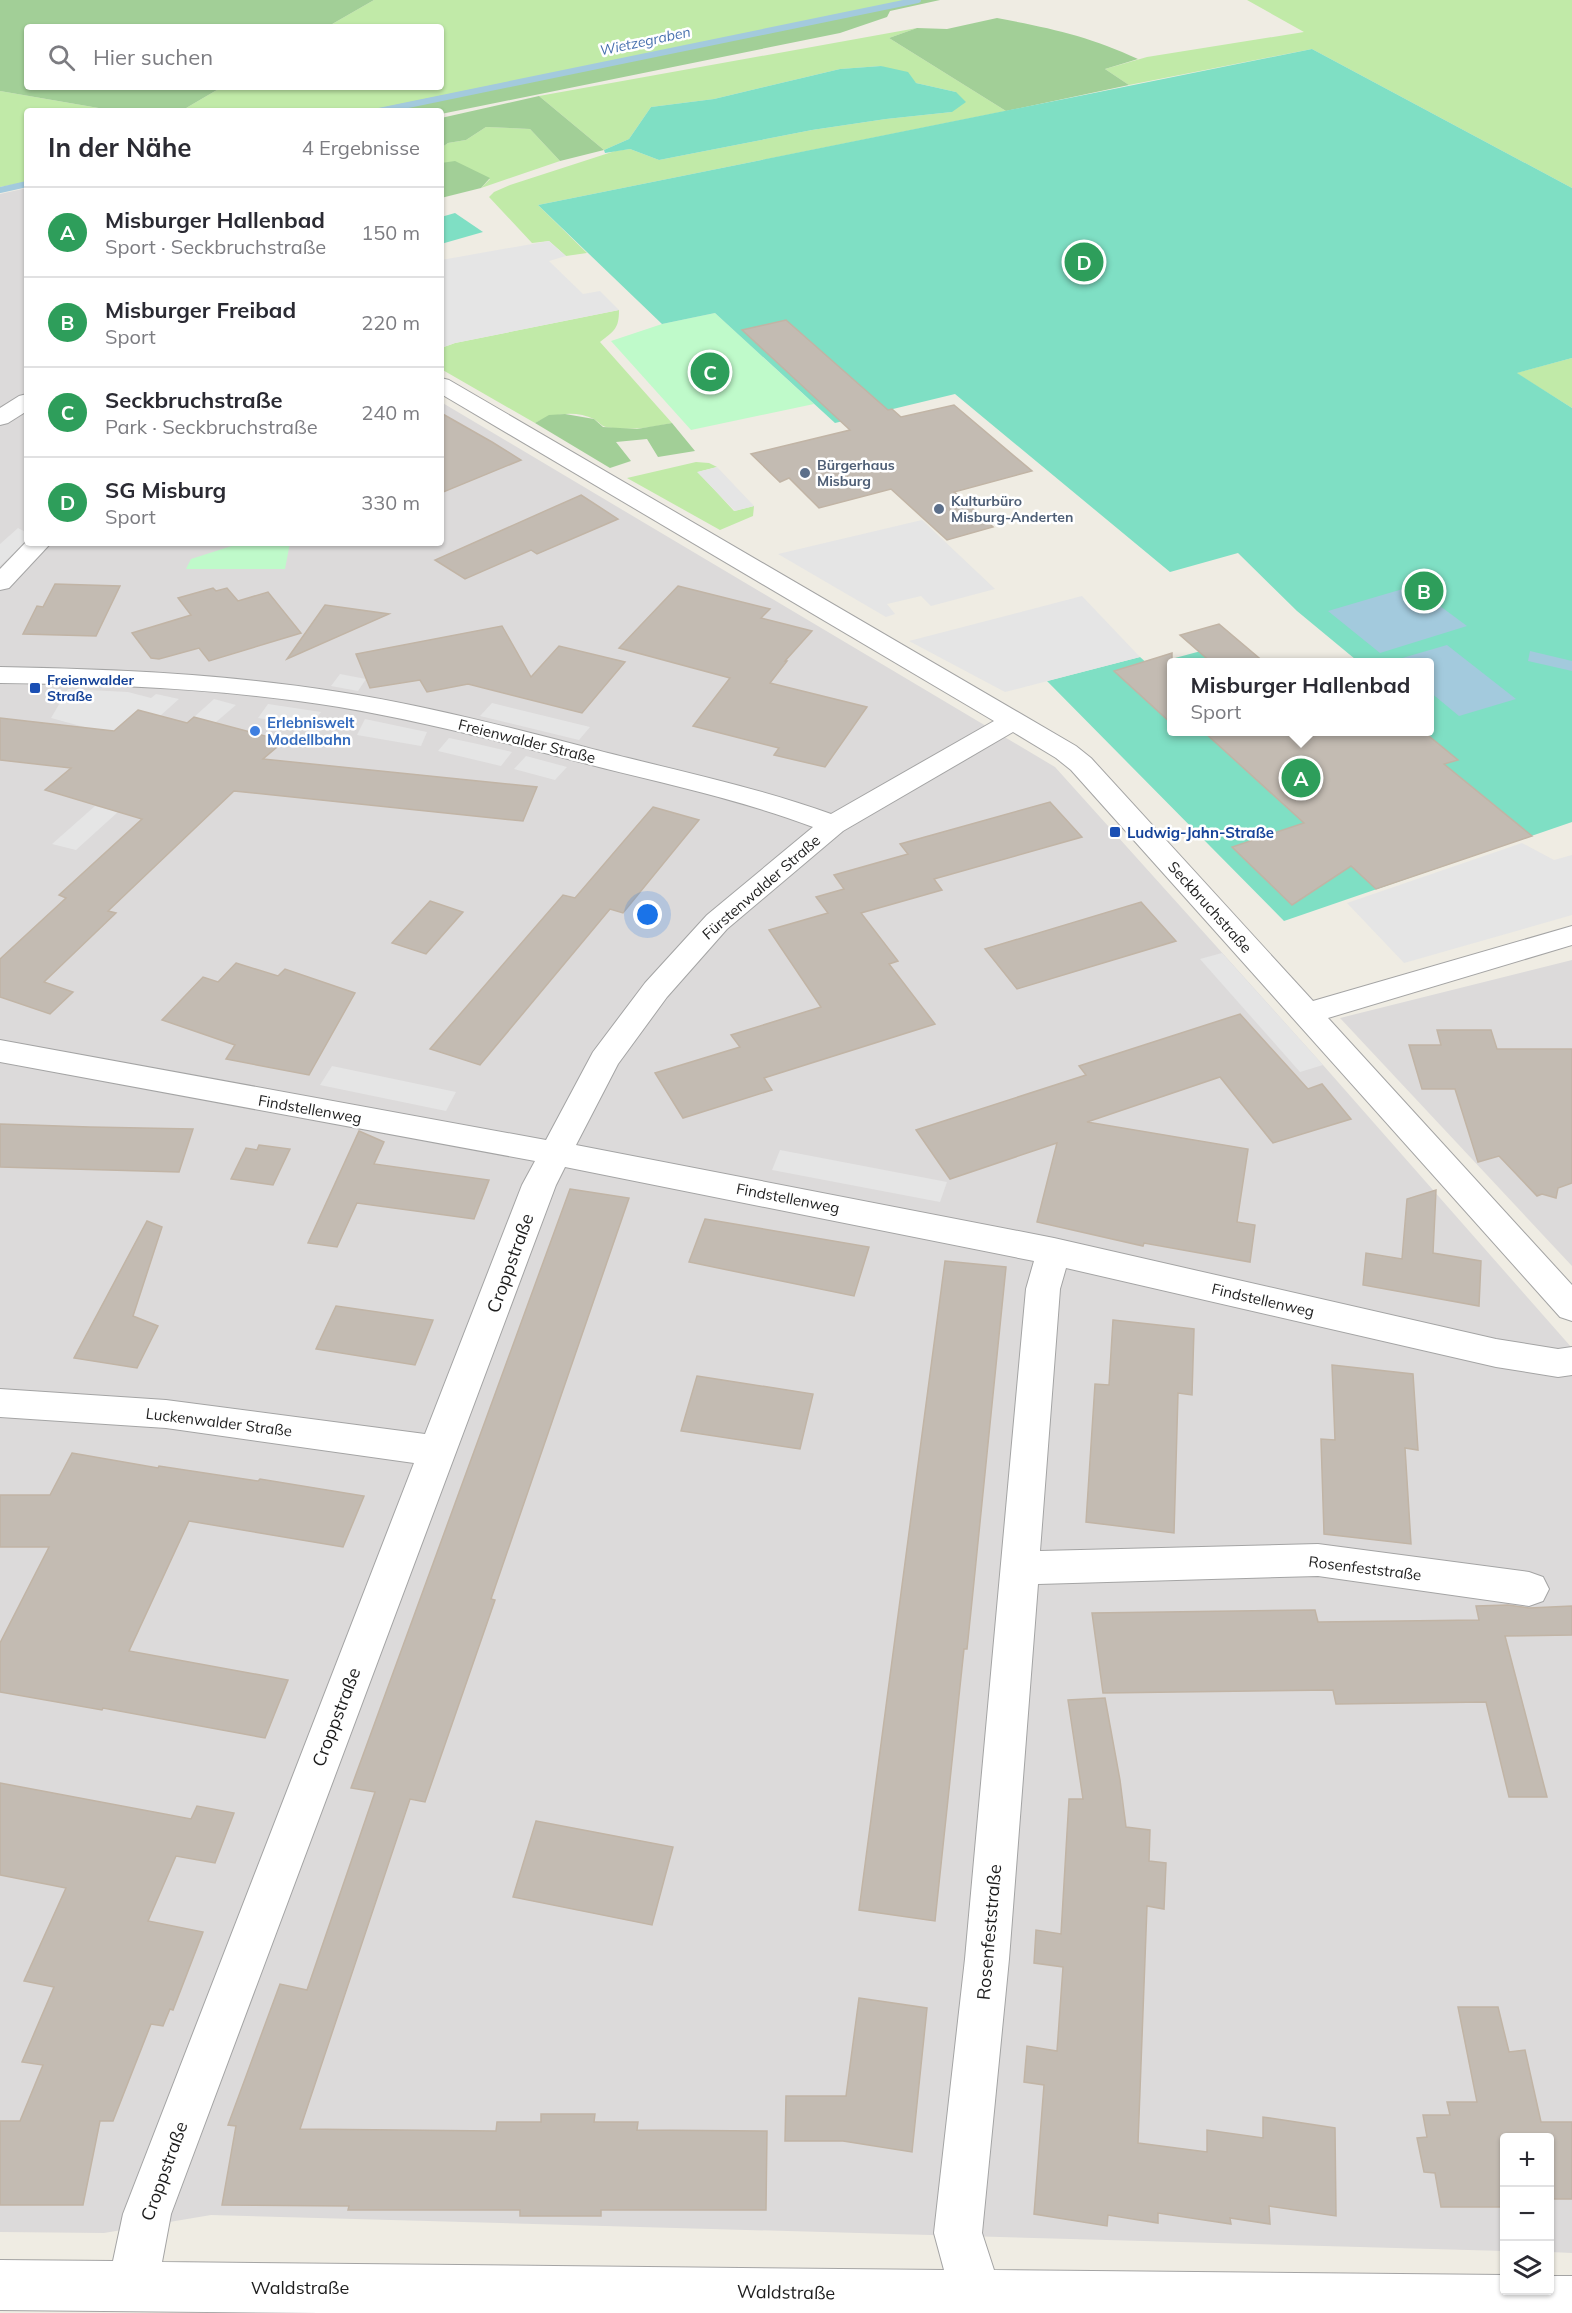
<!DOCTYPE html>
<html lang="de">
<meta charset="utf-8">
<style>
:root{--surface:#fff;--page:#f2f2f3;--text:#2b2b33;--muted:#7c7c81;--line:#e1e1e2;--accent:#0f766e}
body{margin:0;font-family:Mulish,sans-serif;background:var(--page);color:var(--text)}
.controls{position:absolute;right:18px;bottom:18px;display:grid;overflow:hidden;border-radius:6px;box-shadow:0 2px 4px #0004}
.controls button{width:54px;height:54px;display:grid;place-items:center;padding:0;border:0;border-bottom:2px solid var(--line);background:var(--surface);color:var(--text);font:30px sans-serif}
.you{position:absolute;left:648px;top:915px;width:21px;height:21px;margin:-15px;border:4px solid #fff;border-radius:50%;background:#1a73e8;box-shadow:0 0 0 9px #1a73e833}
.badge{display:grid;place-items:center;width:39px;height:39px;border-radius:50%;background:var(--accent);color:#fff;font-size:20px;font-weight:700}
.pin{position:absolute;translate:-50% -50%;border:3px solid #fff;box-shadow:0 2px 6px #0006}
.popup{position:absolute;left:1167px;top:658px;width:267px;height:78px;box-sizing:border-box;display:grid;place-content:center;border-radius:6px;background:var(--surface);filter:drop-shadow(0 2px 4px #0005);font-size:20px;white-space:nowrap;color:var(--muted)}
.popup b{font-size:22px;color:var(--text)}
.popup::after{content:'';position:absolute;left:50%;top:100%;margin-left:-12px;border:12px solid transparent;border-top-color:var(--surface)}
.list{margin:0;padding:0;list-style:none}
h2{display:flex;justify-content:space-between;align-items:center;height:78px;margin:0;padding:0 24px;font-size:26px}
h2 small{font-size:20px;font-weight:400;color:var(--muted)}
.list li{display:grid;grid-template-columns:39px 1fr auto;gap:18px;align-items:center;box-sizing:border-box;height:90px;padding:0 24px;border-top:2px solid var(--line)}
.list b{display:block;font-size:22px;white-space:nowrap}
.list p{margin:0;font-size:20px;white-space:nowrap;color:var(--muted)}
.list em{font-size:20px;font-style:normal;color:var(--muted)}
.icon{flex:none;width:33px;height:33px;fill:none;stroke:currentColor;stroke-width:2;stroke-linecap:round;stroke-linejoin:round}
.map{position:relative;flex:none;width:1572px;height:2313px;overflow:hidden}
.search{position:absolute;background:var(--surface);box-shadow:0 2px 4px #0004;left:24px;top:24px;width:420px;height:66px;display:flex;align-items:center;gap:15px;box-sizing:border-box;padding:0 21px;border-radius:6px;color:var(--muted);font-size:22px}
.panel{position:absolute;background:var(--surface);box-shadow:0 2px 4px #0004;left:24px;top:108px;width:420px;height:438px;border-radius:6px}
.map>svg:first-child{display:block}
.residential{fill:#dcdada}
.grass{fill:#c1eaa8}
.forest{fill:#a2cf97}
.park{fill:#bffaca}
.pitch{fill:#7fdfc4}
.parking{fill:#e5e5e5}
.water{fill:#a3cadd}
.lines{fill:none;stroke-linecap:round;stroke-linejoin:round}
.stream{stroke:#a3cadd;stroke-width:6}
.building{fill:#c3bbb2;stroke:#c1b4a5;stroke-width:1.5}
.minor-casing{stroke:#a4a4a4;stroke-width:2}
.minor{fill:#fff;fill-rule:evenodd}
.service-dot{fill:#5c6f8a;stroke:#fff;stroke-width:2}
.transit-dot{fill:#1a4fb4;stroke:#fff;stroke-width:2}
.shop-dot{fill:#3f7fe0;stroke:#fff;stroke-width:2}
.labels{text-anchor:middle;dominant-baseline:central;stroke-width:5;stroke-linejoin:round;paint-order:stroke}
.far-water-label{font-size:14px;font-style:italic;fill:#4871ae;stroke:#fff}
.far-service-label{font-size:14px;font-weight:bold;fill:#4e5e75;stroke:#fff;text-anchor:start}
.far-transit-label{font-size:14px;font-weight:bold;fill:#164399;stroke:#fff;text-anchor:start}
.shop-label{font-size:15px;font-weight:bold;fill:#366cbe;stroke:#fff;text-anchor:start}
.street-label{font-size:15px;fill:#1d1d1d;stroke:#fff}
.transit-label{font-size:15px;font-weight:bold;fill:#164399;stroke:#fff;text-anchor:start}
.near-street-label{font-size:18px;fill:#1d1d1d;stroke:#fff}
</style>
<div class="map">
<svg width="1572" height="2313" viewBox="0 0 1572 2313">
<rect width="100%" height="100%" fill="#efece3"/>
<g class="residential">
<path d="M 27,188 L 27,543 L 441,543 L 441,402 L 1055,767 L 1323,1065 L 1572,1348 L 1572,2253 L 1550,2252 L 1550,2138 L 1504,2138 L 1504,2251 L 211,2215 L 104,2233 L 0,2232 L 0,194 Z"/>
<path d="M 1572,960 L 1572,1266 L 1340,1018 Z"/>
</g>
<g class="grass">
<path d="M 374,0 L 911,0 L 365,111 L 181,111 L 222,87 L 441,87 L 441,27 L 327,27 Z"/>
<path d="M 1247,0 L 1572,0 L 1572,188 L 1312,49 L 1129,85 L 1105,69 L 1147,57 L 1304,32 Z"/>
<path d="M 917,28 L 889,38 L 1006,111 L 538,205 L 587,253 L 566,256 L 549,241 L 532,243 L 489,197 L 494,192 L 510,185 L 615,151 L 630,149 L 659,160 L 812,130 L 886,119 L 952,112 L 956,92 L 916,83 L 881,66 L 840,69 L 714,99 L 651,107 L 629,139 L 604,150 L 539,96 Z"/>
<path d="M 0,91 L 116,111 L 27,111 L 27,182 L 0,187 Z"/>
<path d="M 486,127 L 530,129 L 560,161 L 481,188 L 490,179 L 441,163 L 441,148 L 448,143 L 466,140 Z"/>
<path d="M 619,310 C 619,329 614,331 600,342 L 672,423 C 650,428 628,431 606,427 C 601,426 599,422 594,419 C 576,410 552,413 535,423 L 441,369 L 441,348 L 455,343 Z"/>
<path d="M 1572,358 L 1572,408 L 1516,373 Z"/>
<path d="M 696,462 L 709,463 L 717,467 L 698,472 L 734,511 L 754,506 L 753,516 L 720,530 L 627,478 Z"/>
</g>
<g class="forest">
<path d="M 0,0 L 374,0 L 327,27 L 27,27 L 27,87 L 222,87 L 181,111 L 116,111 L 0,91 Z"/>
<path d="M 911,0 L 940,0 L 890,11 L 887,17 L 840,33 L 441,114 L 441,111 L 365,111 Z"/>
<path d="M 997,18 C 1050,28 1089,36 1138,59 L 1105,69 L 1129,85 L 1006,111 L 889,38 L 917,28 L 947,29 Z"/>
<path d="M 539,96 L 604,150 L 560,161 L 530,129 L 486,127 L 466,140 L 448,143 L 441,148 L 441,118 Z"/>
<path d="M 455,161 L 490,178 L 481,188 L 441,198 L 441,163 Z"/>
<path d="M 565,414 L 594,419 L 603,427 L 637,429 L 672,423 L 695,451 L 658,457 L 647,439 L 616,442 L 631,461 L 610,468 L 535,423 L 549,415 Z"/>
</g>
<g class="park">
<path d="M 715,313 L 814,404 L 691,430 L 611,341 L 662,324 Z"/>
<path d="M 241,543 L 290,543 L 285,569 L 186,569 L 191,559 Z"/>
</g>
<g class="pitch">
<path d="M 1312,49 L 1572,188 L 1572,358 L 1517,373 L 1572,408 L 1572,822 L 1284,921 L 1047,681 L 1140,657 L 1149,665 L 1201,651 L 1214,662 L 1172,662 L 1172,732 L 1430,732 L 1430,662 L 1344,662 L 1355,659 L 1297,611 L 1238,553 L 1170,572 L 955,394 L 835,423 L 715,313 L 662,324 L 538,205 Z"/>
<path d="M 881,66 L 908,72 L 916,83 L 956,92 L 966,102 L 952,112 L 886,119 L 812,130 L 659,160 L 630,149 L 605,153 L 604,150 L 629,139 L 651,107 L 714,99 L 840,69 Z"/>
<path d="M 455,213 L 483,232 L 441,244 L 441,217 Z"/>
</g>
<g class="parking">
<path d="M 549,241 L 566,256 L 549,261 L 583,294 L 600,291 L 619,310 L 455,343 L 441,348 L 441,260 Z"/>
<path d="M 717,467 L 754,506 L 735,511 L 697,472 Z"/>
<path d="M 922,520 L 995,589 L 931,606 L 921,596 L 887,604 L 895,614 L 886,617 L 778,554 Z"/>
<path d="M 18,528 L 27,533 L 27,541 L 0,566 L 0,544 Z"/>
<path d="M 1082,596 L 1140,657 L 1005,692 L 909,641 Z"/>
<path d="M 340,674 L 366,679 L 358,691 L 331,686 Z"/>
<path d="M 68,689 L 128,692 L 151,698 L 156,694 L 179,699 L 160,716 L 138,710 L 110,734 L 51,718 Z"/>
<path d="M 214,699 L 236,705 L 215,723 L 194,717 Z"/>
<path d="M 492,703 L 590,727 L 579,740 L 480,716 Z"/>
<path d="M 268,704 L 321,712 L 311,726 L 258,718 Z"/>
<path d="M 365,719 L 417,730 L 427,732 L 421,746 L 357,735 Z"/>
<path d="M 449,738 L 473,743 L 512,752 L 501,766 L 438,751 Z"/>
<path d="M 526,756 L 567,767 L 555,780 L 514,769 Z"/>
<path d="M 95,806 L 118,812 L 76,850 L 52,844 Z"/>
<path d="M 1522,843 L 1554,860 L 1572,855 L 1572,915 L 1404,963 L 1347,903 Z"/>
<path d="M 1222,953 L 1323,1065 L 1300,1072 L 1200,959 Z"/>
<path d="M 332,1066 L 456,1092 L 446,1111 L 320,1085 Z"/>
<path d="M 780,1150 L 947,1182 L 940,1202 L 772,1170 Z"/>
</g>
<g class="water">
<path d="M 1413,586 L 1467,626 L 1380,653 L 1328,611 Z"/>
<path d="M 1447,645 L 1516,699 L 1459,716 L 1430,692 L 1430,662 L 1392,661 Z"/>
<path d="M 1530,651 L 1572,661 L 1572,671 L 1528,661 Z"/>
</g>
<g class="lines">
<g class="stream">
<path d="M 379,111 L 918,0"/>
<path d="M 0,190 L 27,184"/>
</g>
</g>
<g class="building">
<path d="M 786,320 L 888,410 L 892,409 L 901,417 L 954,405 L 1032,471 L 954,492 L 993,527 L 947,540 L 891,489 L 819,508 L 789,478 L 780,482 L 751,454 L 850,430 L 742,330 Z"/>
<path d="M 441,413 L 492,442 L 521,460 L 441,493 Z"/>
<path d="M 581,495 L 618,519 L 537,554 L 531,550 L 465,579 L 435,560 Z"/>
<path d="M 55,584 L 120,586 L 96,636 L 23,634 L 37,606 L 43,607 Z"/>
<path d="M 678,586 L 770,609 L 761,618 L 812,631 L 785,661 L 787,661 L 770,683 L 867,707 L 825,767 L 774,755 L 779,748 L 693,726 L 730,678 L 619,648 Z"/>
<path d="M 213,588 L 216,591 L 227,588 L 238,601 L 268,592 L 301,633 L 209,661 L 199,648 L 159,659 L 151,658 L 132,633 L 191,615 L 178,598 Z"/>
<path d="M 325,605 L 389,614 L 287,659 Z"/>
<path d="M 1219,624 L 1265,663 L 1212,663 L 1180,635 Z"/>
<path d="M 502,626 L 531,677 L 559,646 L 625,662 L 582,713 L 468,684 L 427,692 L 420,680 L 370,688 L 356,654 Z"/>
<path d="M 1172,653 L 1172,724 L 1114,671 Z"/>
<path d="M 138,710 L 187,723 L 194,717 L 284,741 L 263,759 L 537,787 L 523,821 L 234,791 L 108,911 L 116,913 L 44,982 L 73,992 L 50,1014 L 0,997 L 0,959 L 66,898 L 59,895 L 142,819 L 45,790 L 71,768 L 0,760 L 0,718 L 114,731 Z"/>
<path d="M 1204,732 L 1424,732 L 1458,760 L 1444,764 L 1532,836 L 1376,889 L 1351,866 L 1292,905 L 1232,847 L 1304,823 Z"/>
<path d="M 1050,802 L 1082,837 L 934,879 L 942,890 L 861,913 L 898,961 L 889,964 L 935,1024 L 764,1078 L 772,1090 L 683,1118 L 655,1073 L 740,1047 L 731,1035 L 821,1007 L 769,930 L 828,913 L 816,897 L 844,889 L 834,875 L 908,854 L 900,844 Z"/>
<path d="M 653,807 L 699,820 L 623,913 L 610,909 L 480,1065 L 430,1049 L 563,895 L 575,898 Z"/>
<path d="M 430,901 L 463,912 L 426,954 L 392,943 Z"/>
<path d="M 1141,902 L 1176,941 L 1017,989 L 985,949 Z"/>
<path d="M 236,963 L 278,976 L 285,969 L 355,993 L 309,1075 L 226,1059 L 235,1045 L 162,1020 L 203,977 L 218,982 Z"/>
<path d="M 1240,1014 L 1308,1089 L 1322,1084 L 1351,1119 L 1273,1143 L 1220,1077 L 1087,1122 L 1248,1149 L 1237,1222 L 1255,1225 L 1250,1262 L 1144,1243 L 1143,1246 L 1037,1222 L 1057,1143 L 950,1179 L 916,1130 L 1086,1075 L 1079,1066 Z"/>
<path d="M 1437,1030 L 1491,1030 L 1497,1049 L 1572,1049 L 1572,1183 L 1558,1188 L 1556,1198 L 1542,1194 L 1537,1196 L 1499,1156 L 1478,1162 L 1455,1089 L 1422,1089 L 1409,1045 L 1441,1045 Z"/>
<path d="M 0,1124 L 90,1127 L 193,1129 L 179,1172 L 0,1167 Z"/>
<path d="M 359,1131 L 384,1142 L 374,1164 L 489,1180 L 474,1219 L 357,1203 L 337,1247 L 308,1243 Z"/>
<path d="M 259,1145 L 290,1149 L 273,1185 L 231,1179 L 246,1148 L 257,1150 Z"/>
<path d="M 570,1189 L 629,1198 L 491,1599 L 495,1600 L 425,1802 L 410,1799 L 300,2129 L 496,2131 L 497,2122 L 541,2122 L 541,2114 L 595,2114 L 594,2122 L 638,2122 L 637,2130 L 767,2131 L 766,2210 L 601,2210 L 601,2216 L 520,2216 L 520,2210 L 348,2210 L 349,2206 L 222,2205 L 236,2126 L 228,2125 L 280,1984 L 307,1990 L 375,1792 L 351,1788 Z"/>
<path d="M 1436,1190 L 1433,1253 L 1481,1261 L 1479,1306 L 1363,1285 L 1366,1253 L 1402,1259 L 1407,1199 Z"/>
<path d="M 705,1219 L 869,1247 L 854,1296 L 689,1262 Z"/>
<path d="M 147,1221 L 162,1227 L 133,1316 L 158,1326 L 137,1368 L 74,1358 Z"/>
<path d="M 945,1261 L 1006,1267 L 972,1601 L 967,1649 L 964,1649 L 935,1921 L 859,1910 Z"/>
<path d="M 336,1306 L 433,1320 L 415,1365 L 316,1349 Z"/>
<path d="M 1113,1320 L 1194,1329 L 1192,1395 L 1178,1393 L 1174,1533 L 1086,1522 L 1095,1384 L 1109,1385 Z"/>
<path d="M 1332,1365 L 1413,1374 L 1418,1450 L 1405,1448 L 1411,1544 L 1324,1534 L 1321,1439 L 1335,1440 Z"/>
<path d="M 697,1376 L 813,1394 L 800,1449 L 681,1431 Z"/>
<path d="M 72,1453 L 158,1468 L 159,1466 L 258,1481 L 260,1479 L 364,1496 L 343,1547 L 189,1521 L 129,1651 L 288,1680 L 265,1738 L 103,1708 L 102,1710 L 0,1692 L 0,1643 L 49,1547 L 0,1547 L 0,1495 L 50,1495 Z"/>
<path d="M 1508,1605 L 1529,1608 L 1572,1606 L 1572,1635 L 1505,1636 L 1547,1797 L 1509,1797 L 1486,1702 L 1336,1704 L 1333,1690 L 1103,1693 L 1092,1613 L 1315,1610 L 1318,1622 L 1479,1620 L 1476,1606 Z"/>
<path d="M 1105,1698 L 1120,1780 L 1126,1827 L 1150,1830 L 1149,1861 L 1166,1863 L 1164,1909 L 1147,1906 L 1138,2143 L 1207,2152 L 1207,2130 L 1263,2138 L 1263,2117 L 1335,2128 L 1336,2216 L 1269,2206 L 1270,2224 L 1230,2218 L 1231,2224 L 1158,2213 L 1158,2223 L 1108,2215 L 1107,2226 L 1034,2214 L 1044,2085 L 1024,2082 L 1027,2046 L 1057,2051 L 1063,1967 L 1034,1963 L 1036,1930 L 1061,1934 L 1069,1799 L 1083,1799 L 1068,1700 Z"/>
<path d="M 0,1783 L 191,1819 L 197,1806 L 234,1813 L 215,1863 L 176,1856 L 148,1921 L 203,1932 L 173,2010 L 170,2009 L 163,2026 L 151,2024 L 113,2121 L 100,2121 L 83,2205 L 0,2205 L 0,2121 L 20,2121 L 43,2065 L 22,2062 L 54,1987 L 24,1981 L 66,1888 L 0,1875 Z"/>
<path d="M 536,1821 L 673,1847 L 652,1925 L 513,1897 Z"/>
<path d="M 859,1998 L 927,2008 L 912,2152 L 843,2141 L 785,2141 L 786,2096 L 846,2096 Z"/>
<path d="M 1458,2007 L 1498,2007 L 1509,2052 L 1525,2050 L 1541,2122 L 1572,2122 L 1572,2199 L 1550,2199 L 1550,2138 L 1504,2138 L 1504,2207 L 1441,2207 L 1435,2173 L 1424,2172 L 1417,2138 L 1427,2137 L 1423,2115 L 1450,2115 L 1447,2102 L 1477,2102 Z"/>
</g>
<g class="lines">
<g class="minor-casing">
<g id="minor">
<path d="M 441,378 L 449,380 L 1076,746 L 1091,758 L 1313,1001 L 1572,926 L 1572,945 L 1328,1018 L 1572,1285 L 1572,1321 L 1560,1317 L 1071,770 L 1056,758 L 1013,732 L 843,831 L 727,929 L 667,997 L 618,1064 L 576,1145 L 1054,1238 L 1496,1339 L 1558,1349 L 1572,1347 L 1572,1375 L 1558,1377 L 1496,1367 L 1066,1268 L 1060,1289 L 1040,1551 L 1318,1544 L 1529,1572 L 1543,1577 L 1549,1589 L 1543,1601 L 1529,1606 L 1318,1576 L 1038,1584 L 1009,1959 L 982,2233 L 994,2270 L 1504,2275 L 1504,2290 L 1550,2290 L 1550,2276 L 1572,2276 L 1572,2313 L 320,2313 L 0,2310 L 0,2260 L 113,2261 L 123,2214 L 414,1463 L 166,1428 L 0,1417 L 0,1389 L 166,1400 L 425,1434 L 522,1185 L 535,1161 L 0,1062 L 0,1040 L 546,1140 L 593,1052 L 645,983 L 707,915 L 813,827 C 744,801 671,785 599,767 C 513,745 427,722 339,707 C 227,689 113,684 0,683 L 0,667 C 113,669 227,674 339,692 C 430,706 519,730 608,753 C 683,772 759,788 831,814 L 994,721 L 441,394 ZM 565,1167 L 1034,1261 L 1026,1289 L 965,1959 L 934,2233 L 944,2270 L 162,2262 L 171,2214 L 556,1185 Z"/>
<path d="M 27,394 L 27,411 L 8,423 L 0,425 L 0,408 L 19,396 Z"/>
<path d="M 27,541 L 51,543 L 9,588 L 0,590 L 0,569 Z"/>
</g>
</g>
<use href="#minor" class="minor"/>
</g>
<g class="service-dot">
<circle cx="805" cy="473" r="6"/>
<circle cx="939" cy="509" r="6"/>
</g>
<g class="transit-dot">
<rect x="29" y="682" width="12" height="12" rx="3"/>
<rect x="1109" y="826" width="12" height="12" rx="3"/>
</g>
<circle class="shop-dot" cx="255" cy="731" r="6"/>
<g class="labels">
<g class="far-water-label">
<text transform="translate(645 41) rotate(-12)">Wietzegraben</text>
</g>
<g class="far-service-label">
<text x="817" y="465">Bürgerhaus<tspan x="817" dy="16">Misburg</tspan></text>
<text x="951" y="501">Kulturbüro<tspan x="951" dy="16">Misburg-Anderten</tspan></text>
</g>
<g class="far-transit-label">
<text x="47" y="680">Freienwalder<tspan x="47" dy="16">Straße</tspan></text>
</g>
<g class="shop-label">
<text x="267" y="722">Erlebniswelt<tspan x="267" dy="17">Modellbahn</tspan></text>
</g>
<g class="street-label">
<text transform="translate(527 741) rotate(14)">Freienwalder Straße</text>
<text transform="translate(761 887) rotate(-41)">Fürstenwalder Straße</text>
<text transform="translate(1210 907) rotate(48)">Seckbruchstraße</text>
<text transform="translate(310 1109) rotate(10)">Findstellenweg</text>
<text transform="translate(788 1198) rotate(11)">Findstellenweg</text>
<text transform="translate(1263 1300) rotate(13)">Findstellenweg</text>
<text transform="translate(219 1422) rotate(7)">Luckenwalder Straße</text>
<text transform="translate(1365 1568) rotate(7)">Rosenfeststraße</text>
</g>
<g class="transit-label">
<text x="1127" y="832">Ludwig-Jahn-Straße</text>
</g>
<g class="near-street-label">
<text transform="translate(510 1263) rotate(-70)">Croppstraße</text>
<text transform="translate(336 1717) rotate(-69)">Croppstraße</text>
<text transform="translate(989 1932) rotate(-85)">Rosenfeststraße</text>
<text transform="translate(164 2171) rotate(-70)">Croppstraße</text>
<text x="300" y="2287">Waldstraße</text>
<text transform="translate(786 2292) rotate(1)">Waldstraße</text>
</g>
</g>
</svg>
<div class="controls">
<button>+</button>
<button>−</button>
<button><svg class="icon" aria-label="layers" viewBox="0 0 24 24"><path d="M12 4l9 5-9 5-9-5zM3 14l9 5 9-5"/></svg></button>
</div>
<div class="you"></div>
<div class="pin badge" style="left:1301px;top:778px;background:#2e9e5b">A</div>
<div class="popup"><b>Misburger Hallenbad</b>Sport</div>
<div class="pin badge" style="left:1424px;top:591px;background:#2e9e5b">B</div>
<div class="pin badge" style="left:710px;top:372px;background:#2e9e5b">C</div>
<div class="pin badge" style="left:1084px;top:262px;background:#2e9e5b">D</div>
<div class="search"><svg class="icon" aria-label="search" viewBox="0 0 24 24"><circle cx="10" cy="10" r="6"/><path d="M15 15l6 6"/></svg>Hier suchen</div>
<section class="panel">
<h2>In der Nähe<small>4 Ergebnisse</small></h2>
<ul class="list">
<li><span class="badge" style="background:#2e9e5b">A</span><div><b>Misburger Hallenbad</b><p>Sport · Seckbruchstraße</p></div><em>150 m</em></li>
<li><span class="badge" style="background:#2e9e5b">B</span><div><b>Misburger Freibad</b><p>Sport</p></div><em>220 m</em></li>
<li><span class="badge" style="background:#2e9e5b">C</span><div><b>Seckbruchstraße</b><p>Park · Seckbruchstraße</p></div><em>240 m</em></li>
<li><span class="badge" style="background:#2e9e5b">D</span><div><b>SG Misburg</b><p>Sport</p></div><em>330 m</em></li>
</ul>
</section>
</div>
